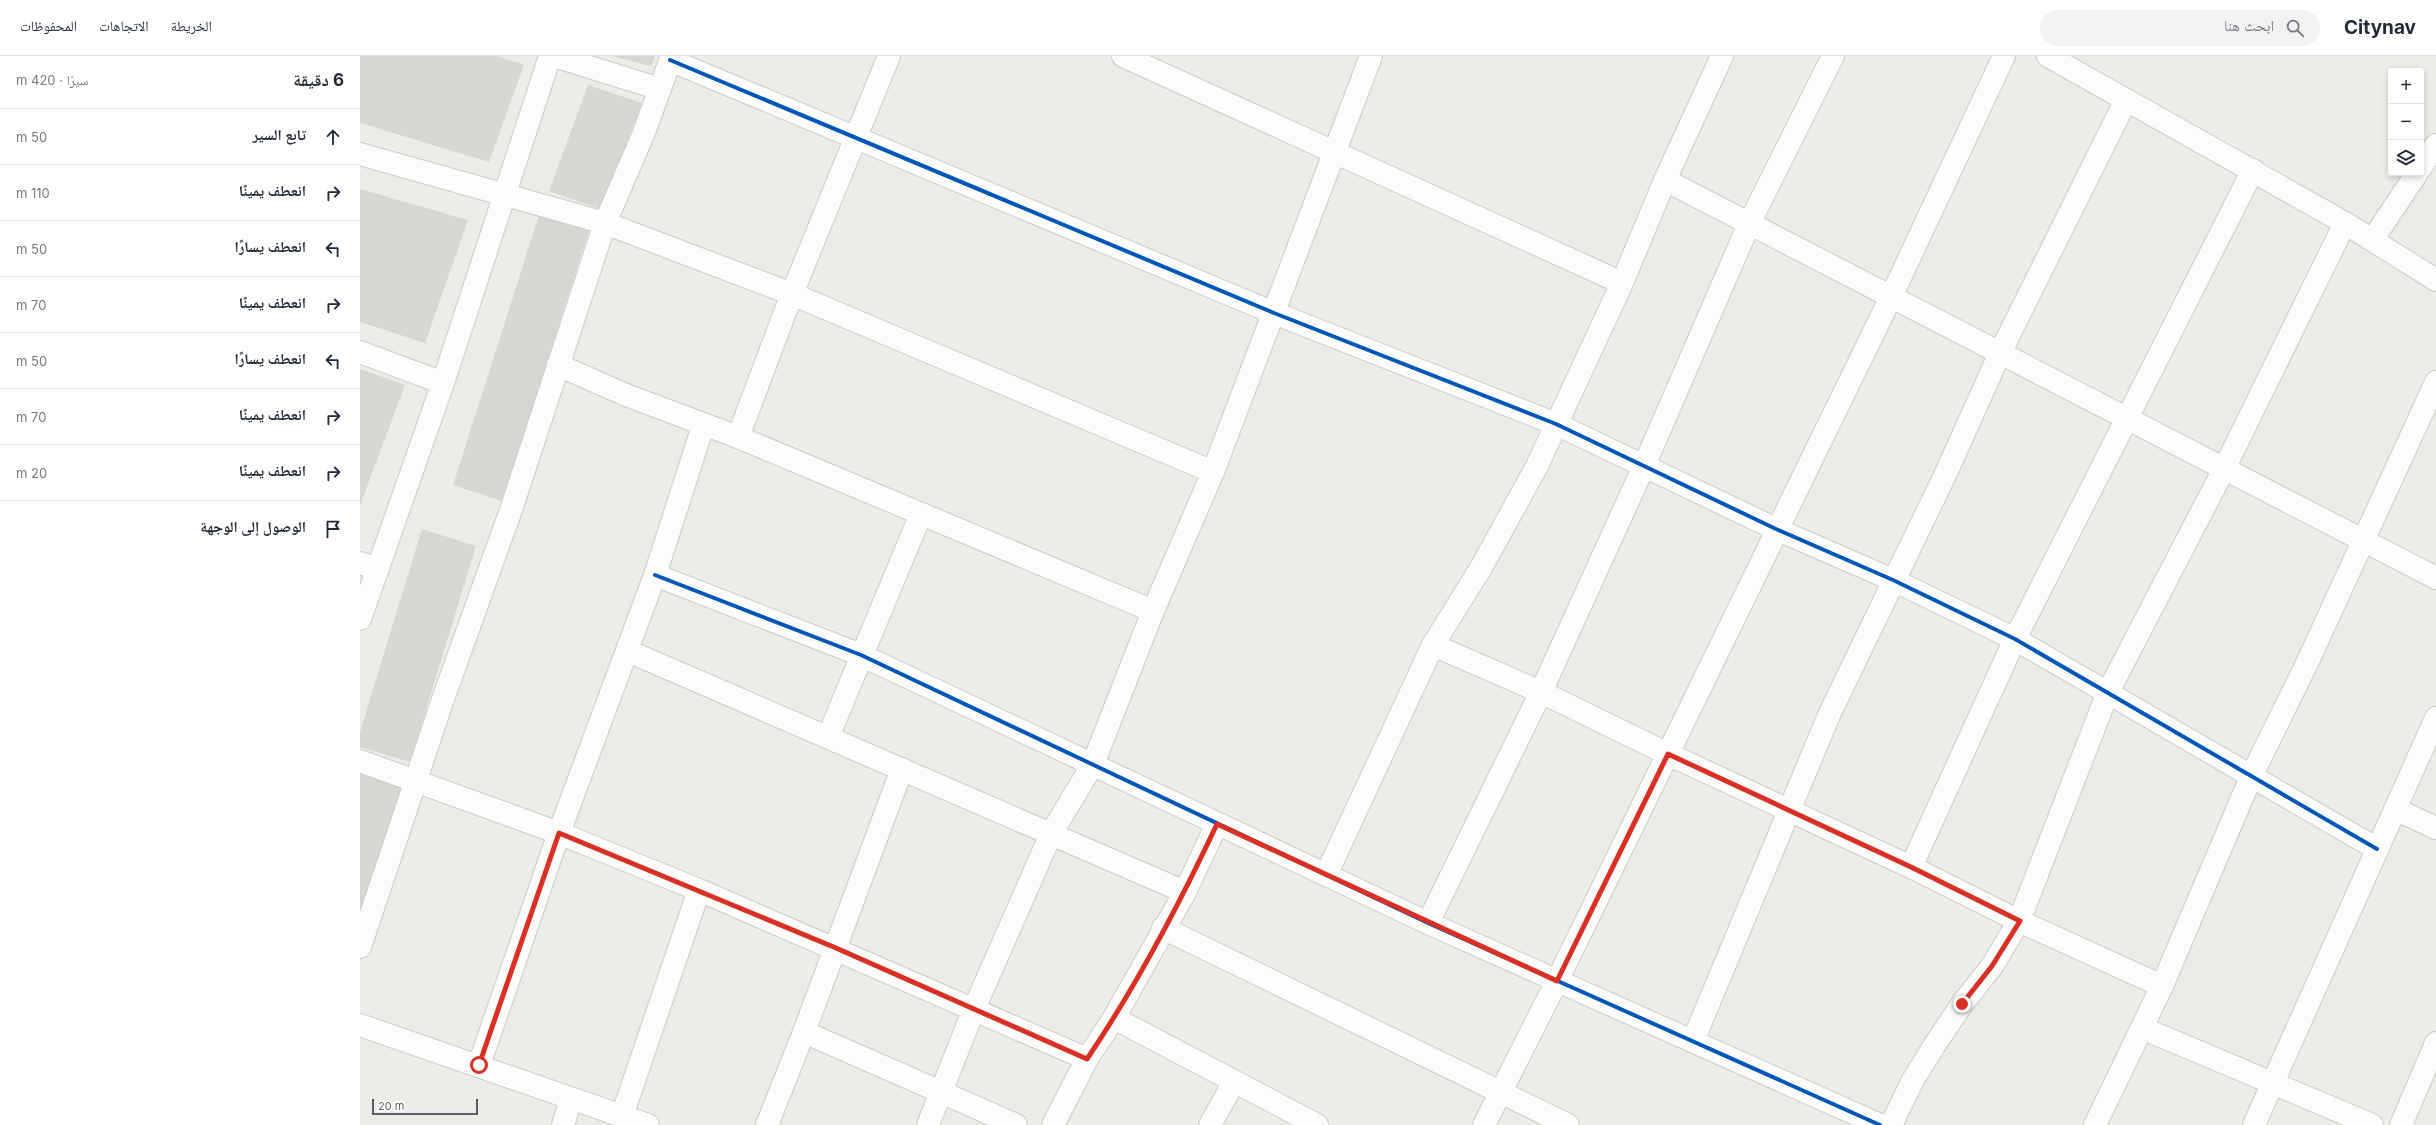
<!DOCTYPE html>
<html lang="ar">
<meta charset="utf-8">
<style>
:root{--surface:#fff;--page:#f2f2f3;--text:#1f2937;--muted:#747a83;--line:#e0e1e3}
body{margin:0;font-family:Inter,"Noto Naskh Arabic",sans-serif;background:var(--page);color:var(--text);direction:rtl}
.controls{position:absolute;right:12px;top:12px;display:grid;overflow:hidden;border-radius:4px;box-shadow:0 2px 6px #0003}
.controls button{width:36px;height:36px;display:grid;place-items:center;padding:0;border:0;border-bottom:1px solid var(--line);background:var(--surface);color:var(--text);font:20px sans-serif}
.scale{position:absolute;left:12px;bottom:10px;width:106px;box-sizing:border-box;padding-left:4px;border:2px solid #5c5f66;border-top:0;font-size:11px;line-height:14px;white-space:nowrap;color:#5c5f66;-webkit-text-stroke:3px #fff;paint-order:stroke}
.stop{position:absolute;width:12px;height:12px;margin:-9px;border:3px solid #d93025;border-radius:50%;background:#fff}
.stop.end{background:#d93025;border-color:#fff;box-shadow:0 1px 4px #0008}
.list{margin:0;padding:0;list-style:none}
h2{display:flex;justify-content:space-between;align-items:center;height:52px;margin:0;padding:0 16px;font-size:17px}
h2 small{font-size:13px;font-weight:400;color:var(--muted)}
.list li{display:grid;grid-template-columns:26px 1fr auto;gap:12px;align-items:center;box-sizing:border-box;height:56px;padding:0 16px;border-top:1px solid var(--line)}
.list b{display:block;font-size:15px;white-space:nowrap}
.list em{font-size:13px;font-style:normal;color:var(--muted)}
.icon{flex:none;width:22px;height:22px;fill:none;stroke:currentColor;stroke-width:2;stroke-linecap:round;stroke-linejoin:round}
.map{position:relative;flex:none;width:2076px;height:1069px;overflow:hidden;direction:ltr}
header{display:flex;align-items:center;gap:24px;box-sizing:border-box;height:56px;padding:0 20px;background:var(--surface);border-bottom:1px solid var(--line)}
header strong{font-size:19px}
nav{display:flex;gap:22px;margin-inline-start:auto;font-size:14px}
.search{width:280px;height:36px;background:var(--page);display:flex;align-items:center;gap:10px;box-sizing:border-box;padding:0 14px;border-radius:22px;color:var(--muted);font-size:15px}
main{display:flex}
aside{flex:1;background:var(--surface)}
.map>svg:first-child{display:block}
.building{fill:#d6d6d2}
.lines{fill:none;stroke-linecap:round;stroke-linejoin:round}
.minor-casing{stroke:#cacbc9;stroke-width:24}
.minor{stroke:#fcfcfb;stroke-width:22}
.cycleway-casing{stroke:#fff;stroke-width:6}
.cycleway{stroke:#0057b8;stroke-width:4}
.route{stroke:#d93025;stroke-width:5}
</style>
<header>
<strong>Citynav</strong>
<div class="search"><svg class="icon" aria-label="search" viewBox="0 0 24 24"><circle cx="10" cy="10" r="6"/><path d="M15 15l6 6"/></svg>ابحث هنا</div>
<nav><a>الخريطة</a><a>الاتجاهات</a><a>المحفوظات</a></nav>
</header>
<main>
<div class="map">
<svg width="2076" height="1069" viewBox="0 0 2076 1069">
<rect width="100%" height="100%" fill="#edede7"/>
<g class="building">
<path d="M 0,0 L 137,0 L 164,9 L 129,106 L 0,67 Z"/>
<path d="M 252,0 L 295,0 L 291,10 Z"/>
<path d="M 228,29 L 282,47 L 241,153 L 189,135 Z"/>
<path d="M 0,133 L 108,164 L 65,287 L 0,266 Z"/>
<path d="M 180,156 L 230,172 L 142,445 L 93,429 Z"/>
<path d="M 0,313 L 45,329 L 0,449 Z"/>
<path d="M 62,473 L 116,490 L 50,706 L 0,691 L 0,676 Z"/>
<path d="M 0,710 L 47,726 L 0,864 Z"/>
</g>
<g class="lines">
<g class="minor-casing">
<g id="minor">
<path d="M 194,0 L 300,33"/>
<path d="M 763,0 L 1262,227"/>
<path d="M 1688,0 L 1985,167 L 2076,224"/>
<path d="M 310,4 L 914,257 L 1196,368 L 1416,473 L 1533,524 L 1655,583 L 2017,793"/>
<path d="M 0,98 L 245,167 L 432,238 L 853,416"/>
<path d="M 2061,111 L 2076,89"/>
<path d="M 1305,124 L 2076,522"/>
<path d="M 2013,183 L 2057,117"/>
<path d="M 0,296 L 83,327"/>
<path d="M 198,309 L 266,339 L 378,381 L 793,555"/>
<path d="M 378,381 L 432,238 L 529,0"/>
<path d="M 0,507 L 18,513"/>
<path d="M 295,519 L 501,599 L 1068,867 L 1520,1069"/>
<path d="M 0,563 L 83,327 L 190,0"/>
<path d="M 1073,589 L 1181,636 L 1308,698 L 1551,811 L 1659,865 L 1802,930"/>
<path d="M 268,595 L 825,836"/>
<path d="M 468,681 L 561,458"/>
<path d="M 0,705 L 199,777 L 339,834 L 727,1003"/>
<path d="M 2035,753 L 2076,772"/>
<path d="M 1551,811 L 1655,583 L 1893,114"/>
<path d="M 966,819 L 1073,589 L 1122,510 L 1177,410 L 1262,227 L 1305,124 L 1362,0"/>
<path d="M 1068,867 L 1181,636 L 1284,410 L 1389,168 L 1473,0"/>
<path d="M 803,872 L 1208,1069"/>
<path d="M 0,891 L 83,643 L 151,454 L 245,167 L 283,79 L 312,0"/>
<path d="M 754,962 L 957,1069"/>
<path d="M 0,969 L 288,1069"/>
<path d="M 1782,972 L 2012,1069"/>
<path d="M 444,976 L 656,1069"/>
<path d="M 1333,985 L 1469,659 L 1586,417 L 1640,297 L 1766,44"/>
<path d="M 119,1009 L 199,777 L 295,519 L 343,370"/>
<path d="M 262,1060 L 339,834"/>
<path d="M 203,1069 L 211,1043"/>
<path d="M 407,1069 L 444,976 L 542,713"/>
<path d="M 568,1069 L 614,953 L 691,778 L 733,708 L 793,555 L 853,416 L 1011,0"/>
<path d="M 693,1069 L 727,1003 L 754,962 L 825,836 L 857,768"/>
<path d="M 850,1069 L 874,1026"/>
<path d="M 1124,1069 L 1197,925 L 1531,241 L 1644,0"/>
<path d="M 1531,1069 L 1553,1024 L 1574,990 L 1602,948 L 1632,910 L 1659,865 L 1748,636 L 1864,413 L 1985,167"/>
<path d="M 1735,1069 L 1802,930 L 1891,721 L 1949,603 L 2076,326"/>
<path d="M 1894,1069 L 2076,662"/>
<path d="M 2041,1069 L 2076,987"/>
</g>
</g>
<use href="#minor" class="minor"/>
<g class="cycleway-casing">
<g id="cycleway">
<path d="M 310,4 L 914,257 L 1196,368 L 1416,473 L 1533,524 L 1655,583 L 2017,793"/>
<path d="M 295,519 L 501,599 L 1068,867 L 1520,1069"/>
</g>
</g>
<use href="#cycleway" class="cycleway"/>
</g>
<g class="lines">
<path class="route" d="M 119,1009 L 199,777 L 476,892 L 727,1003 C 777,929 819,849 857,768 L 1197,925 L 1308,698 L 1551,811 L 1660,865 L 1632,910 L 1602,948"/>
</g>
</svg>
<div class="controls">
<button>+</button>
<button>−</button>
<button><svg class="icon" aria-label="layers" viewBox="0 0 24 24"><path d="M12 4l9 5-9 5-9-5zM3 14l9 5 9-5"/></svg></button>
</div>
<div class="scale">20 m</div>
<div class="stop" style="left:119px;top:1009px"></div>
<div class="stop end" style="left:1602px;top:948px"></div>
</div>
<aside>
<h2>6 دقيقة<small>سيرًا · 420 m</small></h2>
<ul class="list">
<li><svg class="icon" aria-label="ahead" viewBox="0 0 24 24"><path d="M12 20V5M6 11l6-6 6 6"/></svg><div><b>تابع السير</b></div><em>50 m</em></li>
<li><svg class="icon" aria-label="right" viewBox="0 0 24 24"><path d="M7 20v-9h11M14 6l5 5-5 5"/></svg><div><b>انعطف يمينًا</b></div><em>110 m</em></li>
<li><svg class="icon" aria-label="left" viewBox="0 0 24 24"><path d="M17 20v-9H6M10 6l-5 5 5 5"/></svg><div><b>انعطف يسارًا</b></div><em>50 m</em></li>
<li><svg class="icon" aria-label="right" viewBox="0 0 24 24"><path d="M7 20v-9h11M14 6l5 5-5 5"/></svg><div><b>انعطف يمينًا</b></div><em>70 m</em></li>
<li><svg class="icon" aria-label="left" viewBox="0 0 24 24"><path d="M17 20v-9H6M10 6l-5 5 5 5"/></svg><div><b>انعطف يسارًا</b></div><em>50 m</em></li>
<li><svg class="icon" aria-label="right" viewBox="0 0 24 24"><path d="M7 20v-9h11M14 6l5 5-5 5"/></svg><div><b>انعطف يمينًا</b></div><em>70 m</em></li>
<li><svg class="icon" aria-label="right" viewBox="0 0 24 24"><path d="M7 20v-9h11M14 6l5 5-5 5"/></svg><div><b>انعطف يمينًا</b></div><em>20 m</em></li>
<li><svg class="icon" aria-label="arrive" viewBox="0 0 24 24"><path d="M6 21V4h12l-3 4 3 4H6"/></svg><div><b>الوصول إلى الوجهة</b></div></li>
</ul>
</aside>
</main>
